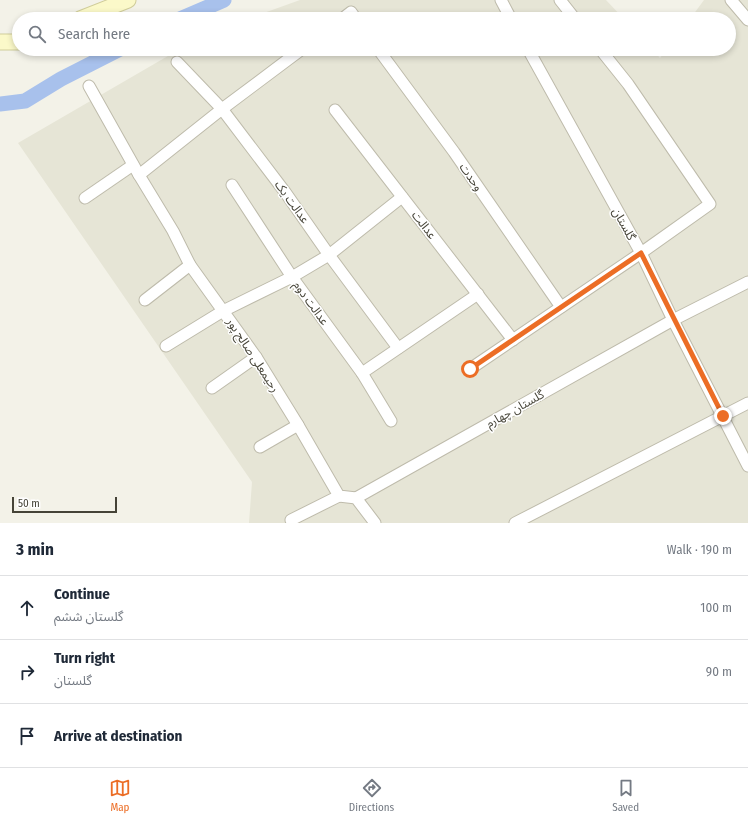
<!DOCTYPE html>
<meta charset="utf-8">
<style>
:root{--surface:#fff;--page:#f6f6f7;--text:#1f2937;--muted:#747a83;--line:#e0e1e3;--accent:#ec6d25}
body{margin:0;font-family:"Fira Sans Condensed","Noto Sans Arabic",sans-serif;background:var(--page);color:var(--text)}
.scale{position:absolute;left:12px;bottom:10px;width:105px;box-sizing:border-box;padding-left:4px;border:2px solid #454337;border-top:0;font-size:11px;line-height:14px;white-space:nowrap;color:#454337;-webkit-text-stroke:3px #fff;paint-order:stroke}
.stop{position:absolute;width:12px;height:12px;margin:-9px;border:3px solid #ec6d25;border-radius:50%;background:#fff}
.stop.end{background:#ec6d25;border-color:#fff;box-shadow:0 1px 4px #0008}
.list{margin:0;padding:0;list-style:none}
h2{display:flex;justify-content:space-between;align-items:center;height:52px;margin:0;padding:0 16px;font-size:17px}
h2 small{font-size:13px;font-weight:400;color:var(--muted)}
.list li{display:grid;grid-template-columns:26px 1fr auto;gap:12px;align-items:center;box-sizing:border-box;height:64px;padding:0 16px;border-top:1px solid var(--line)}
.list b{display:block;font-size:15px;white-space:nowrap}
.list p{margin:0;font-size:13px;white-space:nowrap;color:var(--muted)}
.list em{font-size:13px;font-style:normal;color:var(--muted)}
.icon{flex:none;width:22px;height:22px;fill:none;stroke:currentColor;stroke-width:2;stroke-linecap:round;stroke-linejoin:round}
.map{position:relative;flex:none;width:748px;height:523px;overflow:hidden}
.search{position:absolute;background:var(--surface);box-shadow:0 2px 6px #0003;left:12px;right:12px;top:12px;height:44px;display:flex;align-items:center;gap:10px;box-sizing:border-box;padding:0 14px;border-radius:22px;color:var(--muted);font-size:15px}
.sheet{height:244px;background:var(--surface)}
nav{display:flex;justify-content:space-around;align-items:center;box-sizing:border-box;height:56px;border-top:1px solid var(--line);background:var(--surface);font-size:11px;color:var(--muted)}
nav a{display:grid;justify-items:center;gap:2px}
nav .on{color:var(--accent)}
.map>svg:first-child{display:block}
.residential{fill:#e6e5d6}
.lines{fill:none;stroke-linecap:round;stroke-linejoin:round}
.canal{stroke:#a8c1ec;stroke-width:15}
.street-casing{stroke:#bebbab;stroke-width:13}
.secondary-casing{stroke:#d0cd9a;stroke-width:17}
.street{stroke:#fff;stroke-width:11}
.secondary{stroke:#fbf9c9;stroke-width:15}
.route{stroke:#ec6d25;stroke-width:5}
.labels{text-anchor:middle;dominant-baseline:central;stroke-width:3;stroke-linejoin:round;paint-order:stroke}
.street-label{font-size:12px;fill:#454337;stroke:#fff}
</style>
<div class="map">
<svg width="748" height="523" viewBox="0 0 748 523">
<rect width="100%" height="100%" fill="#f3f2e8"/>
<g class="residential">
<path d="M 300,0 L 606,0 L 624,19 L 247,19 Z"/>
<path d="M 704,0 L 748,0 L 748,523 L 249,523 L 252,482 L 18,143 L 180,49 L 652,49 L 660,58 L 667,49 L 729,49 L 729,19 L 690,19 Z"/>
</g>
<g class="lines">
<g class="canal">
<path d="M 180,19 L 224,0"/>
<path d="M 0,104 L 25,101 L 61,79 L 120,49"/>
</g>
<g class="street-casing">
<g id="street">
<path d="M 501,0 L 511,19"/>
<path d="M 560,0 L 575,19"/>
<path d="M 731,0 L 748,20"/>
<path d="M 342,19 L 351,12 L 356,19"/>
<path d="M 378,49 L 454,152 L 561,307"/>
<path d="M 528,49 L 641,253 L 673,320 L 748,466"/>
<path d="M 177,62 L 222,109 L 285,192 L 329,255 L 398,348"/>
<path d="M 89,86 L 139,175 L 173,231 L 190,265 L 256,357 L 298,425 L 339,496 L 356,498 L 375,523"/>
<path d="M 335,110 L 513,340"/>
<path d="M 139,175 L 222,109 L 302,49"/>
<path d="M 232,185 L 292,277 L 362,373 L 391,421"/>
<path d="M 85,198 L 133,165"/>
<path d="M 145,300 L 190,265"/>
<path d="M 166,346 L 223,311 L 292,277 L 329,255 L 402,197"/>
<path d="M 470,369 L 641,253 L 710,204 L 628,84 L 600,49"/>
<path d="M 362,373 L 478,294"/>
<path d="M 212,388 L 256,357"/>
<path d="M 260,447 L 298,425"/>
<path d="M 356,498 L 673,320 L 748,282"/>
<path d="M 291,520 L 339,496"/>
<path d="M 515,523 L 748,403"/>
</g>
</g>
<g class="secondary-casing">
<g id="secondary">
<path d="M 80,19 L 128,0"/>
<path d="M 0,42 L 19,42"/>
</g>
</g>
<use href="#street" class="street"/>
<use href="#secondary" class="secondary"/>
</g>
<g class="lines">
<path class="route" d="M 470,369 L 641,253 L 723,416"/>
</g>
<g class="labels">
<g class="street-label">
<text transform="translate(471 177) rotate(55)">وحدت</text>
<text transform="translate(292 202) rotate(54)">عدالت یک</text>
<text transform="translate(624 224) rotate(61)">گلستان</text>
<text transform="translate(424 225) rotate(52)">عدالت</text>
<text transform="translate(311 303) rotate(54)">عدالت دوم</text>
<text transform="translate(253 355) rotate(57)">رحیمعلی صالح پور</text>
<text transform="translate(515 409) rotate(-29)">گلستان چهارم</text>
</g>
</g>
</svg>
<div class="scale">50 m</div>
<div class="stop" style="left:470px;top:369px"></div>
<div class="stop end" style="left:723px;top:416px"></div>
<div class="search"><svg class="icon" aria-label="search" viewBox="0 0 24 24"><circle cx="10" cy="10" r="6"/><path d="M15 15l6 6"/></svg>Search here</div>
</div>
<section class="sheet">
<h2>3 min<small>Walk · 190 m</small></h2>
<ul class="list">
<li><svg class="icon" aria-label="ahead" viewBox="0 0 24 24"><path d="M12 20V5M6 11l6-6 6 6"/></svg><div><b>Continue</b><p>گلستان ششم</p></div><em>100 m</em></li>
<li><svg class="icon" aria-label="right" viewBox="0 0 24 24"><path d="M7 20v-9h11M14 6l5 5-5 5"/></svg><div><b>Turn right</b><p>گلستان</p></div><em>90 m</em></li>
<li><svg class="icon" aria-label="arrive" viewBox="0 0 24 24"><path d="M6 21V4h12l-3 4 3 4H6"/></svg><div><b>Arrive at destination</b></div></li>
</ul>
</section>
<nav>
<a class="on"><svg class="icon" aria-label="map" viewBox="0 0 24 24"><path d="M3 6l6-2 6 2 6-2v14l-6 2-6-2-6 2zM9 4v14M15 6v14"/></svg>Map</a>
<a><svg class="icon" aria-label="directions" viewBox="0 0 24 24"><path d="M12 3l9 9-9 9-9-9zM9 14v-3h6M13 9l2 2-2 2"/></svg>Directions</a>
<a><svg class="icon" aria-label="saved" viewBox="0 0 24 24"><path d="M7 4h10v16l-5-4-5 4z"/></svg>Saved</a>
</nav>
